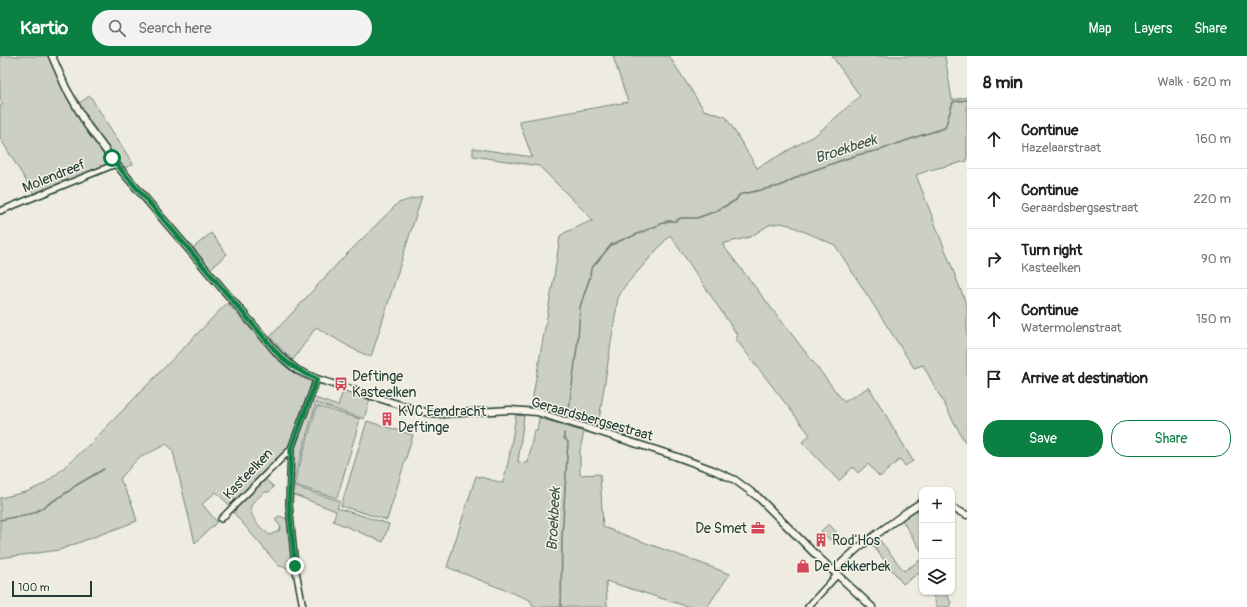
<!DOCTYPE html>
<meta charset="utf-8">
<style>
:root{--surface:#fff;--page:#f2f2f2;--text:#202124;--muted:#757577;--line:#e0e0e0;--accent:#0b8043}
body{margin:0;font-family:Pangolin,sans-serif;background:var(--page);color:var(--text)}
.controls{position:absolute;right:12px;bottom:12px;display:grid;overflow:hidden;border-radius:8px;box-shadow:0 1px 3px #0004}
.controls button{width:36px;height:36px;display:grid;place-items:center;padding:0;border:0;border-bottom:1px solid var(--line);background:var(--surface);color:var(--text);font:20px sans-serif}
.scale{position:absolute;left:12px;bottom:10px;width:80px;box-sizing:border-box;padding-left:4px;border:2px solid #1f3d34;border-top:0;font-size:11px;line-height:14px;white-space:nowrap;color:#1f3d34;-webkit-text-stroke:3px #f7f3e8;paint-order:stroke}
.stop{position:absolute;width:12px;height:12px;margin:-9px;border:3px solid #0b8043;border-radius:50%;background:#fff}
.stop.end{background:#0b8043;border-color:#fff;box-shadow:0 1px 4px #0008}
.list{margin:0;padding:0;list-style:none}
h2{display:flex;justify-content:space-between;align-items:center;height:52px;margin:0;padding:0 16px;font-size:17px}
h2 small{font-size:13px;font-weight:400;color:var(--muted)}
.list li{display:grid;grid-template-columns:26px 1fr auto;gap:12px;align-items:center;box-sizing:border-box;height:60px;padding:0 16px;border-top:1px solid var(--line)}
.list b{display:block;font-size:15px;white-space:nowrap}
.list p{margin:0;font-size:13px;white-space:nowrap;color:var(--muted)}
.list em{font-size:13px;font-style:normal;color:var(--muted)}
.actions{display:flex;gap:8px;padding:12px 16px}
.actions a{flex:1;padding:9px 0;border:1px solid var(--accent);border-radius:16px;text-align:center;font-size:14px;color:var(--accent)}
.actions .main{background:var(--accent);color:#fff}
.icon{flex:none;width:22px;height:22px;fill:none;stroke:currentColor;stroke-width:2;stroke-linecap:round;stroke-linejoin:round}
.map{position:relative;flex:none;width:967px;height:551px;overflow:hidden}
header{display:flex;align-items:center;gap:24px;box-sizing:border-box;height:56px;padding:0 20px;background:var(--accent);color:#fff}
header strong{font-size:19px}
nav{display:flex;gap:22px;margin-inline-start:auto;font-size:14px}
.search{width:280px;height:36px;background:var(--page);display:flex;align-items:center;gap:10px;box-sizing:border-box;padding:0 14px;border-radius:22px;color:var(--muted);font-size:15px}
main{display:flex}
aside{flex:1;background:var(--surface)}
.map>svg:first-child{display:block}
.green{fill:#cccfc4;stroke:#76867c}
.lines{fill:none;stroke-linecap:round;stroke-linejoin:round}
.stream{stroke:#6c7e74;stroke-width:1.5}
.minor-casing{stroke:#1f3d34;stroke-width:8}
.tertiary-casing{stroke:#1f3d34;stroke-width:9}
.minor{stroke:#f7f3e8;stroke-width:5}
.tertiary{stroke:#f7f3e8;stroke-width:6}
.route{stroke:#0b8043;stroke-width:5}
.labels{text-anchor:middle;dominant-baseline:central;stroke-width:3;stroke-linejoin:round;paint-order:stroke}
.street-label{font-size:14px;fill:#1f3d34;stroke:#f7f3e8}
.poi-label{font-size:14px;fill:#1f3d34;stroke:#f7f3e8;text-anchor:start}
.water-label{font-size:15px;font-style:italic;fill:#3f584f;stroke:#f7f3e8}
</style>
<header>
<strong>Kartio</strong>
<div class="search"><svg class="icon" aria-label="search" viewBox="0 0 24 24"><circle cx="10" cy="10" r="6"/><path d="M15 15l6 6"/></svg>Search here</div>
<nav><a>Map</a><a>Layers</a><a>Share</a></nav>
</header>
<main>
<div class="map">
<svg width="967" height="551" viewBox="0 0 967 551">
<rect width="100%" height="100%" fill="#eeece1"/>
<filter id="ink" filterUnits="userSpaceOnUse"><feTurbulence type="fractalNoise" baseFrequency=".025" numOctaves="2"/><feDisplacementMap in="SourceGraphic" scale="8" xChannelSelector="R" yChannelSelector="G"/><feConvolveMatrix kernelMatrix="1 2 1 2 8 2 1 2 1" color-interpolation-filters="sRGB"/></filter>
<g filter="url(#ink)">
<g class="green">
<path d="M 0,0 L 48,0 L 79,63 L 110,108 L 34,138 L 0,82 L 0,50 L 3,48 L 0,44 Z"/>
<path d="M 613,0 L 669,0 L 704,54 L 726,61 L 757,112 L 817,78 L 860,40 L 832,0 L 945,0 L 952,44 L 967,41 L 967,105 L 930,114 L 916,119 L 967,250 L 967,390 L 923,309 L 914,312 L 835,189 L 789,169 L 780,167 L 769,169 L 750,181 L 722,188 L 844,346 L 869,331 L 913,405 L 905,410 L 900,403 L 880,421 L 868,408 L 858,417 L 853,411 L 839,425 L 802,386 L 810,379 L 735,282 L 738,280 L 670,179 L 624,231 L 618,242 L 598,370 L 531,351 L 554,221 L 560,180 L 566,176 L 593,164 L 539,110 L 473,100 L 473,92 L 532,101 L 519,65 L 628,46 Z"/>
<path d="M 90,40 L 133,108 C 128,111 126,112 121,110 L 97,78 L 79,47 Z"/>
<path d="M 422,140 L 371,301 L 353,293 L 316,271 L 293,304 L 286,298 L 270,281 L 339,206 L 398,147 Z"/>
<path d="M 211,177 L 227,198 L 210,213 L 193,192 Z"/>
<path d="M 227,247 L 285,310 L 300,321 L 311,325 L 310,333 L 291,387 L 286,395 L 231,451 L 216,436 L 202,448 L 217,466 L 195,487 L 173,395 L 167,388 L 137,403 L 120,423 L 132,448 L 137,465 L 59,494 L 0,502 L 0,442 L 13,439 L 29,435 L 44,428 L 59,416 L 91,387 Z"/>
<path d="M 343,335 L 370,343 L 364,363 L 316,347 L 292,430 L 340,445 L 337,452 L 389,468 L 383,486 L 333,465 L 336,455 L 292,438 L 294,392 L 312,341 L 338,350 Z"/>
<path d="M 317,350 L 360,363 L 337,442 L 294,429 Z"/>
<path d="M 516,359 L 524,360 L 518,406 L 528,407 L 534,374 L 537,375 L 539,362 L 584,376 L 580,394 L 580,419 L 600,418 L 603,471 L 730,518 L 707,551 L 689,551 L 606,525 L 607,551 L 533,551 L 530,544 L 447,511 L 476,420 L 503,427 L 509,402 Z"/>
<path d="M 367,365 L 413,379 L 387,464 L 341,450 Z"/>
<path d="M 265,423 L 274,431 L 269,436 L 265,436 C 262,439 253,445 251,450 C 248,460 262,474 270,479 L 279,475 L 281,471 L 276,465 L 276,462 L 280,460 L 287,463 L 293,511 L 289,512 L 279,510 L 233,456 Z"/>
<path d="M 916,453 L 922,462 L 921,466 L 922,467 L 922,496 L 902,464 Z"/>
<path d="M 829,468 L 837,477 L 830,484 L 821,475 Z"/>
<path d="M 878,482 L 904,515 L 922,503 L 922,520 L 919,517 L 903,528 L 870,486 Z"/>
<path d="M 932,536 L 946,536 L 951,547 L 949,551 L 937,551 Z"/>
</g>
<g class="lines">
<g class="stream">
<path d="M 718,154 L 736,144 L 739,139 L 742,138 L 780,130 L 803,118 L 857,99 L 880,94 L 919,80 L 945,72 L 953,46 L 967,44"/>
<path d="M 628,182 L 668,165 L 675,165 L 681,162 L 697,162 L 716,155"/>
<path d="M 590,219 L 591,213 L 611,189 L 626,182"/>
<path d="M 568,361 L 578,283 L 580,251 L 590,221"/>
<path d="M 0,464 L 34,457 L 69,435 L 75,430 L 104,413"/>
<path d="M 561,551 L 562,481 L 568,386 L 564,382 L 564,377"/>
</g>
<g class="minor-casing">
<g id="minor">
<path d="M 0,155 L 116,108"/>
<path d="M 291,393 L 289,448 L 295,510 L 303,551"/>
<path d="M 221,463 L 291,393 L 317,323"/>
<path d="M 808,551 L 837,519"/>
</g>
</g>
<g class="tertiary-casing">
<g id="tertiary">
<path d="M 52,0 L 66,32 L 78,53 L 87,69 L 116,108 L 279,299 L 297,314 L 317,323 L 420,355 L 431,357 L 443,358 L 510,354 L 537,356 L 675,400 L 713,414 L 735,424 L 758,441 L 814,497 L 872,551"/>
<path d="M 952,452 L 967,459"/>
<path d="M 833,515 L 858,492 L 908,455 L 922,446"/>
</g>
</g>
<use href="#minor" class="minor"/>
<use href="#tertiary" class="tertiary"/>
</g>
</g>
<g class="lines" filter="url(#ink)">
<path class="route" d="M 112,102 L 123,116 L 279,299 C 290,310 302,317 317,323 L 291,393 L 289,448 L 295,510"/>
</g>
<defs>
<g id="bus-bare" transform="scale(1.08)"><path d="M-5-6H5V4H4V6H2V4H-2V6H-4V4H-5ZM-3.5-4V0h7V-4ZM-3.5 1.2v1.5H-2V1.2ZM2 1.2v1.5H3.5V1.2Z" fill="#d1495b" stroke="#f7f3e8" stroke-width="2.5" paint-order="stroke"/></g>
<g id="building-bare" transform="scale(1.08)"><path d="M-4-6H4V6H1V3H-1V6H-4ZM-2.5-4.3h1.7v1.8h-1.7ZM.8-4.3h1.7v1.8H.8ZM-2.5-1h1.7V.8h-1.7ZM.8-1h1.7V.8H.8Z" fill="#d1495b" stroke="#f7f3e8" stroke-width="2.5" paint-order="stroke"/></g>
<g id="office-bare" transform="scale(1.08)"><path d="M-6-3h4V-5.5h4V-3h4V5H-6ZM-1-4.5V-3h2v-1.5ZM-6 0V1H6V0Z" fill="#d1495b" stroke="#f7f3e8" stroke-width="2.5" paint-order="stroke"/></g>
<g id="shop-bare" transform="scale(1.08)"><path d="M-5-2.5h2.3a2.7 3.5 0 0 1 5.4 0H5L5.5 6h-11ZM-1.5-2.5h3a1.5 2.3 0 0 0-3 0Z" fill="#d1495b" stroke="#f7f3e8" stroke-width="2.5" paint-order="stroke"/></g>
</defs>
<g fill-rule="evenodd">
<use href="#bus-bare" x="341" y="328"/>
<use href="#building-bare" x="387" y="363"/>
<use href="#office-bare" x="758" y="472"/>
<use href="#building-bare" x="821" y="484"/>
<use href="#shop-bare" x="803" y="510"/>
</g>
<g class="labels">
<g class="street-label">
<text transform="translate(54 120) rotate(-22)">Molendreef</text>
<text transform="translate(592 363) rotate(16)">Geraardsbergsestraat</text>
<text transform="translate(248 418) rotate(-46)">Kasteelken</text>
</g>
<g class="poi-label">
<text x="352" y="320">Deftinge<tspan x="352" dy="16">Kasteelken</tspan></text>
<text x="398" y="355">KVC Eendracht<tspan x="398" dy="16">Deftinge</tspan></text>
<text x="747" y="472" text-anchor="end">De Smet</text>
<text x="832" y="484">Rod'Hos</text>
<text x="814" y="510">De Lekkerbek</text>
</g>
<g class="water-label">
<text transform="translate(846 93) rotate(-18)">Broekbeek</text>
<text transform="translate(554 463) rotate(-87)">Broekbeek</text>
</g>
</g>
</svg>
<div class="controls">
<button>+</button>
<button>−</button>
<button><svg class="icon" aria-label="layers" viewBox="0 0 24 24"><path d="M12 4l9 5-9 5-9-5zM3 14l9 5 9-5"/></svg></button>
</div>
<div class="scale">100 m</div>
<div class="stop" style="left:112px;top:102px"></div>
<div class="stop end" style="left:295px;top:510px"></div>
</div>
<aside>
<h2>8 min<small>Walk · 620 m</small></h2>
<ul class="list">
<li><svg class="icon" aria-label="ahead" viewBox="0 0 24 24"><path d="M12 20V5M6 11l6-6 6 6"/></svg><div><b>Continue</b><p>Hazelaarstraat</p></div><em>160 m</em></li>
<li><svg class="icon" aria-label="ahead" viewBox="0 0 24 24"><path d="M12 20V5M6 11l6-6 6 6"/></svg><div><b>Continue</b><p>Geraardsbergsestraat</p></div><em>220 m</em></li>
<li><svg class="icon" aria-label="right" viewBox="0 0 24 24"><path d="M7 20v-9h11M14 6l5 5-5 5"/></svg><div><b>Turn right</b><p>Kasteelken</p></div><em>90 m</em></li>
<li><svg class="icon" aria-label="ahead" viewBox="0 0 24 24"><path d="M12 20V5M6 11l6-6 6 6"/></svg><div><b>Continue</b><p>Watermolenstraat</p></div><em>150 m</em></li>
<li><svg class="icon" aria-label="arrive" viewBox="0 0 24 24"><path d="M6 21V4h12l-3 4 3 4H6"/></svg><div><b>Arrive at destination</b></div></li>
</ul>
<div class="actions"><a class="main">Save</a><a>Share</a></div>
</aside>
</main>
